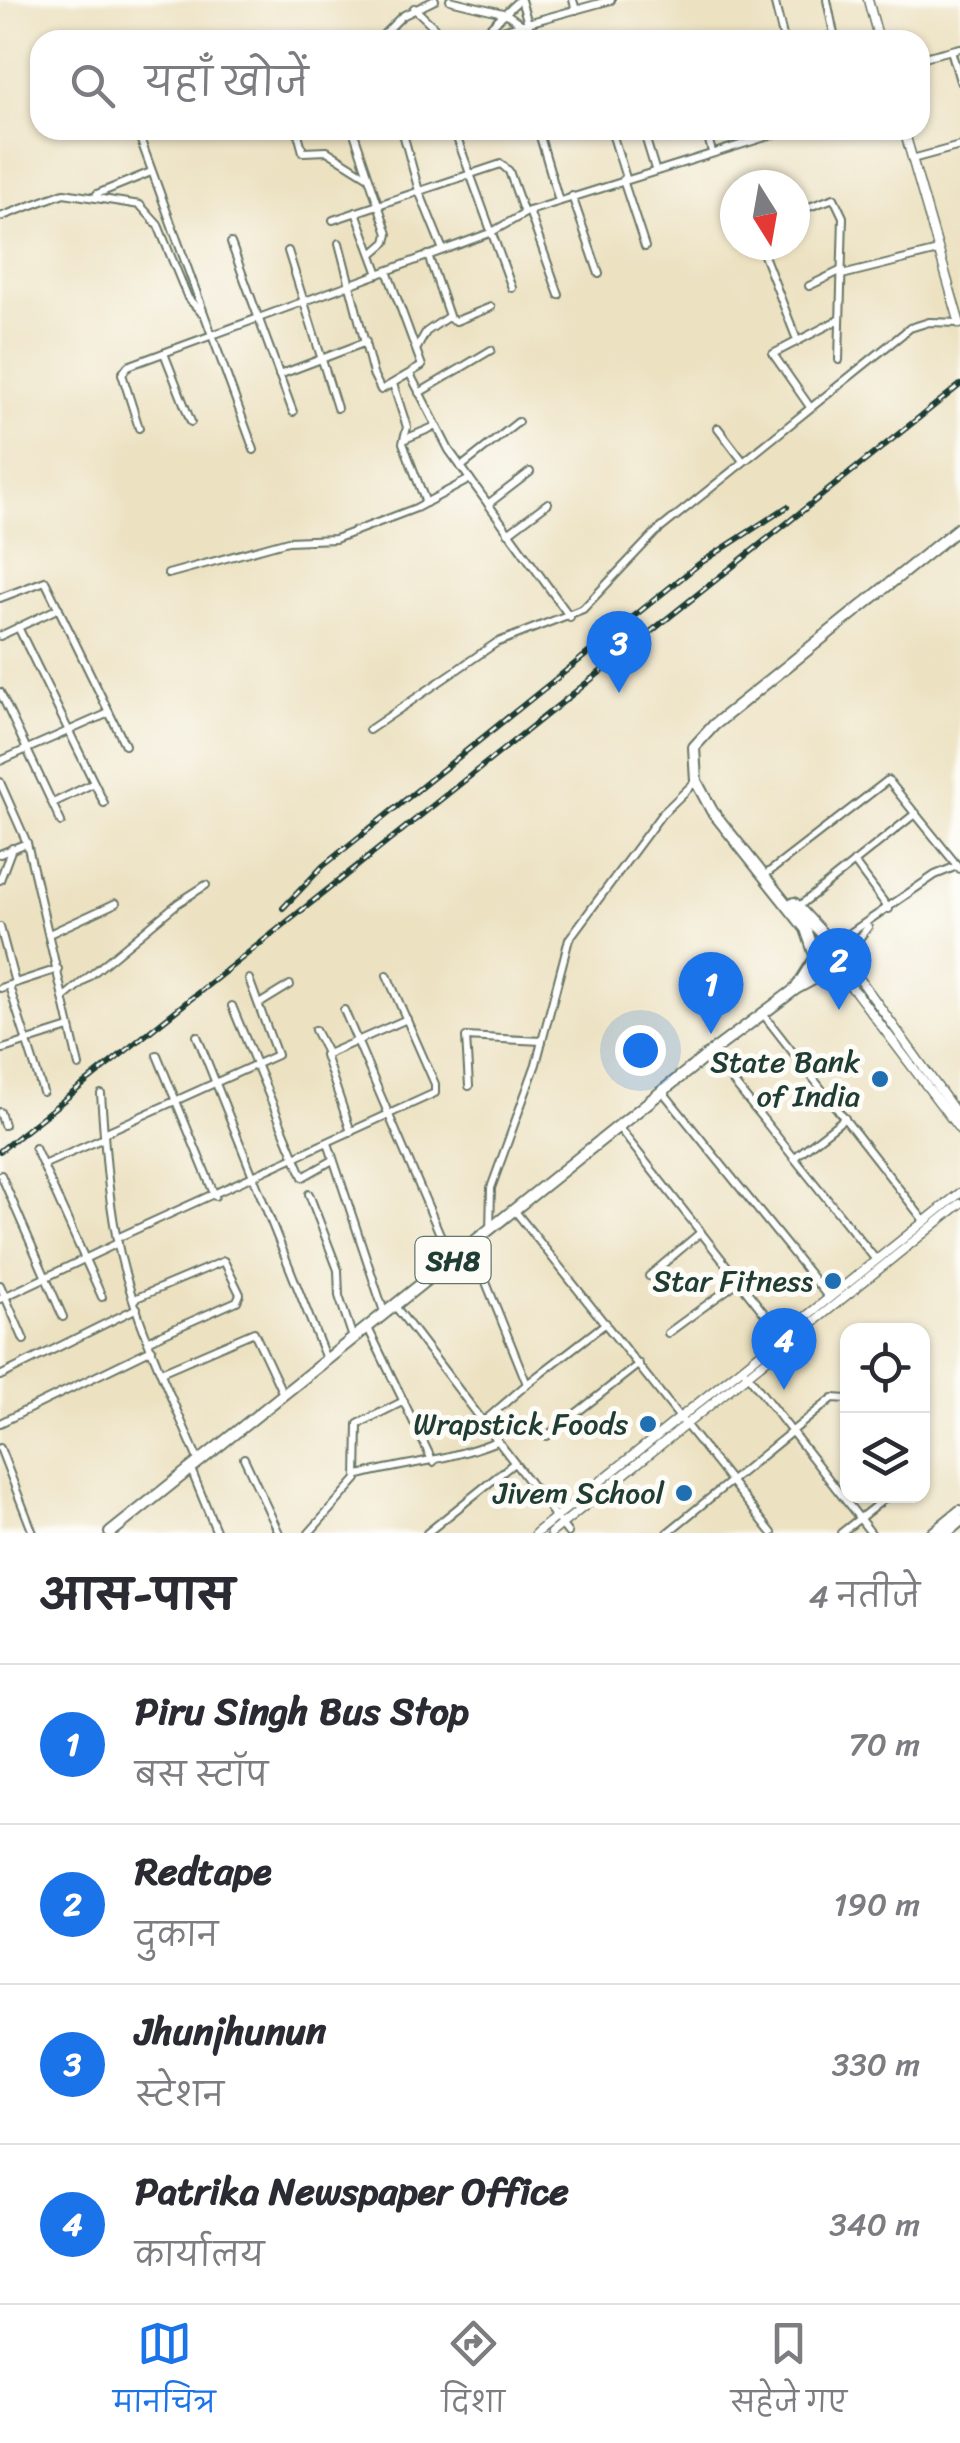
<!DOCTYPE html>
<html lang="hi">
<meta charset="utf-8">
<style>
:root{--surface:#fff;--page:#f2f2f3;--text:#2b2b33;--muted:#7c7c81;--line:#e1e1e2;--accent:#1a73e8}
body{margin:0;font-family:Sriracha,"Playpen Sans Deva",sans-serif;background:var(--page);color:var(--text)}
.controls{position:absolute;right:30px;bottom:30px;display:grid;overflow:hidden;border-radius:20px;box-shadow:0 2px 8px #0004}
.controls button{width:90px;height:90px;display:grid;place-items:center;padding:0;border:0;border-bottom:2px solid var(--line);background:var(--surface);color:var(--text);font:50px sans-serif}
.compass{position:absolute;left:720px;top:170px;width:90px;height:90px;border-radius:50%;background:var(--surface);box-shadow:0 2px 8px #0004;rotate:169deg}
.you{position:absolute;left:640px;top:1050px;width:35px;height:35px;margin:-25px;border:8px solid #fff;border-radius:50%;background:#1a73e8;box-shadow:0 0 0 15px #1a73e833}
.badge{display:grid;place-items:center;width:65px;height:65px;border-radius:50%;background:var(--accent);color:#fff;font-size:32px;font-weight:700}
.pin{position:absolute;translate:-50% -82px;filter:drop-shadow(0 2px 5px #0008)}
.pin::after{content:'';position:absolute;top:52px;width:35px;height:30px;background:inherit;clip-path:polygon(0 0,100% 0,50% 100%)}
.list{margin:0;padding:0;list-style:none}
h2{display:flex;justify-content:space-between;align-items:center;height:130px;margin:0;padding:0 40px;font-size:42px}
h2 small{font-size:32px;font-weight:400;color:var(--muted)}
.list li{display:grid;grid-template-columns:65px 1fr auto;gap:30px;align-items:center;box-sizing:border-box;height:160px;padding:0 40px;border-top:2px solid var(--line)}
.list b{display:block;font-size:38px;white-space:nowrap}
.list p{margin:0;font-size:32px;white-space:nowrap;color:var(--muted)}
.list em{font-size:32px;font-style:normal;color:var(--muted)}
.icon{flex:none;width:55px;height:55px;fill:none;stroke:currentColor;stroke-width:2;stroke-linecap:round;stroke-linejoin:round}
.map{position:relative;flex:none;width:960px;height:1533px;overflow:hidden}
.search{position:absolute;background:var(--surface);box-shadow:0 2px 8px #0004;left:30px;right:30px;top:30px;height:110px;display:flex;align-items:center;gap:25px;box-sizing:border-box;padding:0 35px;border-radius:30px;color:var(--muted);font-size:38px}
.sheet{height:770px;background:var(--surface)}
nav{display:flex;justify-content:space-around;align-items:center;box-sizing:border-box;height:140px;border-top:2px solid var(--line);background:var(--surface);font-size:28px;color:var(--muted)}
nav a{display:grid;justify-items:center;gap:5px}
nav .on{color:var(--accent)}
.map>svg:first-child{display:block}
.lines{fill:none;stroke-linecap:round;stroke-linejoin:round}
.minor-casing{stroke:#677665;stroke-width:10}
.tertiary-casing{stroke:#677665;stroke-width:11}
.primary-casing{stroke:#677665;stroke-width:14}
.trunk-casing{stroke:#677665;stroke-width:14}
.minor{stroke:#fff;stroke-width:6}
.tertiary{stroke:#fff;stroke-width:8}
.primary{stroke:#fff;stroke-width:10}
.trunk{stroke:#fff;stroke-width:10}
.rail-casing{stroke:#1f3d34;stroke-width:6}
.rail{stroke:#fdfcf7;stroke-width:2.5;stroke-dasharray:8;stroke-linecap:butt}
.poi-dot{fill:#1f6fb2;stroke:#fdfcf7;stroke-width:4}
.labels{text-anchor:middle;dominant-baseline:central;stroke-width:10;stroke-linejoin:round;paint-order:stroke}
.shield{fill:#fdfcf7;stroke:#62766e;stroke-width:2.5}
.shield-label{font-size:28px;font-weight:bold;fill:#1f3d34}
.poi-label{font-size:30px;fill:#1f3d34;stroke:#fdfcf7;text-anchor:end}
</style>
<div class="map">
<svg width="960" height="1533" viewBox="0 0 960 1533">
<rect width="100%" height="100%" fill="#fdfcf7"/>
<filter id="ink" filterUnits="userSpaceOnUse"><feTurbulence type="fractalNoise" baseFrequency=".01" numOctaves="2"/><feDisplacementMap in="SourceGraphic" scale="20" xChannelSelector="R" yChannelSelector="G"/><feConvolveMatrix kernelMatrix="1 2 1 2 8 2 1 2 1" color-interpolation-filters="sRGB"/></filter>
<filter id="wash" filterUnits="userSpaceOnUse"><feTurbulence type="fractalNoise" baseFrequency=".0048" numOctaves="4" result="noise"/><feDisplacementMap in="SourceGraphic" scale="40" xChannelSelector="R" yChannelSelector="G"/><feGaussianBlur stdDeviation="2.25" result="paint"/><feColorMatrix in="noise" values="0 0 0 0 0 0 0 0 0 0 0 0 0 0 0 0 0 1.4 0 .05"/><feComposite in="paint" operator="in"/></filter>
<g filter="url(#wash)">
<rect width="100%" height="100%" fill="#ece1c1"/>
</g>
<g filter="url(#ink)">
<g class="lines">
<g class="minor-casing">
<g id="minor">
<path d="M 450,0 L 507,14 L 521,24"/>
<path d="M 521,0 L 533,40"/>
<path d="M 573,0 L 576,10"/>
<path d="M 774,0 L 784,40"/>
<path d="M 414,8 L 434,27 L 438,40"/>
<path d="M 484,35 L 611,0"/>
<path d="M 378,40 L 402,16 L 435,0"/>
<path d="M 485,40 L 486,31 L 519,0"/>
<path d="M 819,40 L 834,34 L 827,0"/>
<path d="M 951,50 L 960,81"/>
<path d="M 920,58 L 960,48"/>
<path d="M 137,130 L 254,450"/>
<path d="M 297,130 L 303,152 L 327,151 L 367,176"/>
<path d="M 353,130 L 388,234 L 386,242 L 372,254"/>
<path d="M 402,130 L 419,191 L 443,250"/>
<path d="M 454,130 L 512,288"/>
<path d="M 611,130 L 626,178"/>
<path d="M 643,130 L 655,169"/>
<path d="M 706,130 L 712,152"/>
<path d="M 539,133 L 559,201"/>
<path d="M 912,159 L 960,146"/>
<path d="M 623,180 L 645,247"/>
<path d="M 97,194 L 151,172"/>
<path d="M 572,196 L 599,274"/>
<path d="M 529,211 L 559,295"/>
<path d="M 356,212 L 379,274"/>
<path d="M 795,212 L 834,198 L 843,217 L 839,360"/>
<path d="M 0,217 L 64,193 L 140,205 L 158,225 L 188,298 L 201,312"/>
<path d="M 333,220 L 501,164 L 509,171 L 524,213"/>
<path d="M 231,243 L 293,412"/>
<path d="M 339,243 L 373,374 L 381,390 L 422,366 L 387,271"/>
<path d="M 760,245 L 797,340"/>
<path d="M 288,251 L 337,408"/>
<path d="M 842,275 L 938,251"/>
<path d="M 809,286 L 842,270"/>
<path d="M 448,318 L 456,321 L 491,307"/>
<path d="M 417,348 L 426,332 L 449,316 L 428,255"/>
<path d="M 164,353 L 191,422"/>
<path d="M 410,374 L 449,450 L 570,617"/>
<path d="M 279,375 L 366,342"/>
<path d="M 393,384 L 407,427 L 403,443 L 426,503"/>
<path d="M 419,393 L 491,350"/>
<path d="M 810,407 L 773,354 L 840,319"/>
<path d="M 139,428 L 122,374 L 128,366 L 490,233 L 529,211 L 788,130"/>
<path d="M 718,428 L 743,461"/>
<path d="M 405,439 L 436,426"/>
<path d="M 461,467 L 518,422"/>
<path d="M 488,504 L 530,472"/>
<path d="M 508,533 L 548,503"/>
<path d="M 168,574 L 288,541 L 335,539 L 416,508 L 470,479"/>
<path d="M 0,598 L 45,581 L 125,745"/>
<path d="M 18,627 L 104,803"/>
<path d="M 0,636 L 59,608"/>
<path d="M 0,692 L 61,822"/>
<path d="M 369,730 L 496,643 L 583,609 L 655,533 L 910,328 L 929,322 L 959,323"/>
<path d="M 0,761 L 109,713"/>
<path d="M 0,782 L 27,843 L 79,1066"/>
<path d="M 53,803 L 94,783"/>
<path d="M 0,854 L 27,843"/>
<path d="M 854,862 L 889,909"/>
<path d="M 769,872 L 888,780 L 960,869"/>
<path d="M 0,880 L 12,848"/>
<path d="M 798,907 L 916,813"/>
<path d="M 0,927 L 15,983"/>
<path d="M 49,934 L 116,903"/>
<path d="M 837,942 L 935,875 L 957,866"/>
<path d="M 846,956 L 868,927"/>
<path d="M 9,986 L 43,1092"/>
<path d="M 0,988 L 58,969"/>
<path d="M 63,998 L 178,903 L 206,885"/>
<path d="M 259,1004 L 290,985"/>
<path d="M 232,1006 L 303,1177 L 333,1160"/>
<path d="M 344,1010 L 451,1260"/>
<path d="M 763,1014 L 925,1222"/>
<path d="M 315,1030 L 327,1053"/>
<path d="M 197,1036 L 326,1359"/>
<path d="M 0,1050 L 69,1028"/>
<path d="M 710,1053 L 876,1260"/>
<path d="M 157,1055 L 215,1196"/>
<path d="M 469,1086 L 466,1037 L 542,1041"/>
<path d="M 663,1092 L 829,1298"/>
<path d="M 101,1094 C 105,1148 108,1202 120,1254 C 137,1325 170,1394 199,1462"/>
<path d="M 0,1112 L 4,1125"/>
<path d="M 619,1128 L 782,1336"/>
<path d="M 351,1132 L 325,1055 L 407,1019"/>
<path d="M 104,1133 L 277,1055 L 249,979"/>
<path d="M 328,1143 L 384,1312"/>
<path d="M 35,1148 L 102,1297"/>
<path d="M 795,1157 L 845,1118"/>
<path d="M 43,1165 L 104,1138"/>
<path d="M 1,1175 L 63,1317"/>
<path d="M 309,1194 L 338,1270 L 339,1296 L 353,1338"/>
<path d="M 515,1211 L 772,1533"/>
<path d="M 490,1231 L 491,1188 L 536,1064 L 569,939 L 661,815 L 695,782"/>
<path d="M 117,1238 L 435,1093 L 435,1084 L 387,975"/>
<path d="M 471,1245 L 527,1384 L 483,1422"/>
<path d="M 649,1276 L 701,1232"/>
<path d="M 0,1285 L 24,1340"/>
<path d="M 0,1299 L 118,1243"/>
<path d="M 134,1299 L 224,1261 L 240,1294 L 237,1301 L 149,1340"/>
<path d="M 395,1306 L 568,1533"/>
<path d="M 368,1328 L 433,1462"/>
<path d="M 668,1333 L 739,1281"/>
<path d="M 742,1368 L 871,1533"/>
<path d="M 161,1372 L 254,1332 L 283,1394"/>
<path d="M 0,1376 L 137,1308"/>
<path d="M 527,1384 L 606,1323"/>
<path d="M 0,1423 L 152,1349"/>
<path d="M 547,1436 L 639,1364"/>
<path d="M 0,1448 L 33,1533"/>
<path d="M 244,1458 L 279,1533"/>
<path d="M 190,1467 L 217,1533"/>
<path d="M 359,1475 C 407,1463 450,1460 497,1441"/>
<path d="M 309,1533 L 357,1479 L 358,1424 L 404,1401"/>
<path d="M 427,1533 L 514,1463"/>
<path d="M 667,1533 L 833,1398 L 848,1399"/>
<path d="M 841,1533 L 888,1496"/>
</g>
</g>
<g class="tertiary-casing">
<g id="tertiary">
<path d="M 868,0 L 879,40"/>
<path d="M 904,130 L 960,324"/>
<path d="M 846,960 L 960,1118"/>
<path d="M 834,971 L 855,991 L 960,1130"/>
<path d="M 536,1533 L 960,1193"/>
<path d="M 551,1533 L 960,1204"/>
</g>
</g>
<g class="primary-casing">
<g id="primary">
<path d="M 794,903 L 830,942"/>
<path d="M 817,953 L 824,943 L 836,942 L 843,948 L 846,960 L 834,971 L 818,964 L 806,929 L 712,811 L 696,781 L 694,747 L 714,725 L 960,527"/>
<path d="M 797,987 L 816,957"/>
<path d="M 110,1533 L 710,1053 L 797,988 L 828,971"/>
</g>
</g>
<g class="trunk-casing">
<g id="trunk">
<path d="M 933,1533 L 960,1511"/>
<path d="M 946,1533 L 960,1521"/>
</g>
</g>
<use href="#minor" class="minor"/>
<use href="#tertiary" class="tertiary"/>
<use href="#primary" class="primary"/>
<use href="#trunk" class="trunk"/>
<g class="rail-casing">
<g id="rail">
<path d="M 283,908 L 323,866 L 699,564 L 787,507"/>
<path d="M 0,1151 L 960,385"/>
</g>
</g>
<use href="#rail" class="rail"/>
</g>
</g>
<g class="poi-dot">
<circle cx="880" cy="1079" r="10"/>
<circle cx="833" cy="1281" r="10"/>
<circle cx="648" cy="1424" r="10"/>
<circle cx="684" cy="1493" r="10"/>
</g>
<g class="labels">
<rect class="shield" x="415.5" y="1237" width="75" height="46" rx="8"/>
<g class="shield-label">
<text x="453" y="1260">SH8</text>
</g>
<g class="poi-label">
<text x="860" y="1062">State Bank<tspan x="860" dy="34">of India</tspan></text>
<text x="813" y="1281">Star Fitness</text>
<text x="628" y="1424">Wrapstick Foods</text>
<text x="664" y="1493">Jivem School</text>
</g>
</g>
</svg>
<div class="controls">
<button><svg class="icon" aria-label="locate" viewBox="0 0 24 24"><circle cx="12" cy="12" r="6"/><path d="M12 2v4M12 18v4M2 12h4M18 12h4"/></svg></button>
<button><svg class="icon" aria-label="layers" viewBox="0 0 24 24"><path d="M12 4l9 5-9 5-9-5zM3 14l9 5 9-5"/></svg></button>
</div>
<svg class="compass" viewBox="-18 -18 36 36"><path d="M0-13l5 13h-10z" fill="#e53935"/><path d="M0 13l5-13h-10z" fill="#7c7c81"/></svg>
<div class="you"></div>
<div class="pin badge" style="left:711px;top:1034px">1</div>
<div class="pin badge" style="left:839px;top:1010px">2</div>
<div class="pin badge" style="left:619px;top:693px">3</div>
<div class="pin badge" style="left:784px;top:1390px">4</div>
<div class="search"><svg class="icon" aria-label="search" viewBox="0 0 24 24"><circle cx="10" cy="10" r="6"/><path d="M15 15l6 6"/></svg>यहाँ खोजें</div>
</div>
<section class="sheet">
<h2>आस-पास<small>4 नतीजे</small></h2>
<ul class="list">
<li><span class="badge">1</span><div><b>Piru Singh Bus Stop</b><p>बस स्टॉप</p></div><em>70 m</em></li>
<li><span class="badge">2</span><div><b>Redtape</b><p>दुकान</p></div><em>190 m</em></li>
<li><span class="badge">3</span><div><b>Jhunjhunun</b><p>स्टेशन</p></div><em>330 m</em></li>
<li><span class="badge">4</span><div><b>Patrika Newspaper Office</b><p>कार्यालय</p></div><em>340 m</em></li>
</ul>
</section>
<nav>
<a class="on"><svg class="icon" aria-label="map" viewBox="0 0 24 24"><path d="M3 6l6-2 6 2 6-2v14l-6 2-6-2-6 2zM9 4v14M15 6v14"/></svg>मानचित्र</a>
<a><svg class="icon" aria-label="directions" viewBox="0 0 24 24"><path d="M12 3l9 9-9 9-9-9zM9 14v-3h6M13 9l2 2-2 2"/></svg>दिशा</a>
<a><svg class="icon" aria-label="saved" viewBox="0 0 24 24"><path d="M7 4h10v16l-5-4-5 4z"/></svg>सहेजे गए</a>
</nav>
